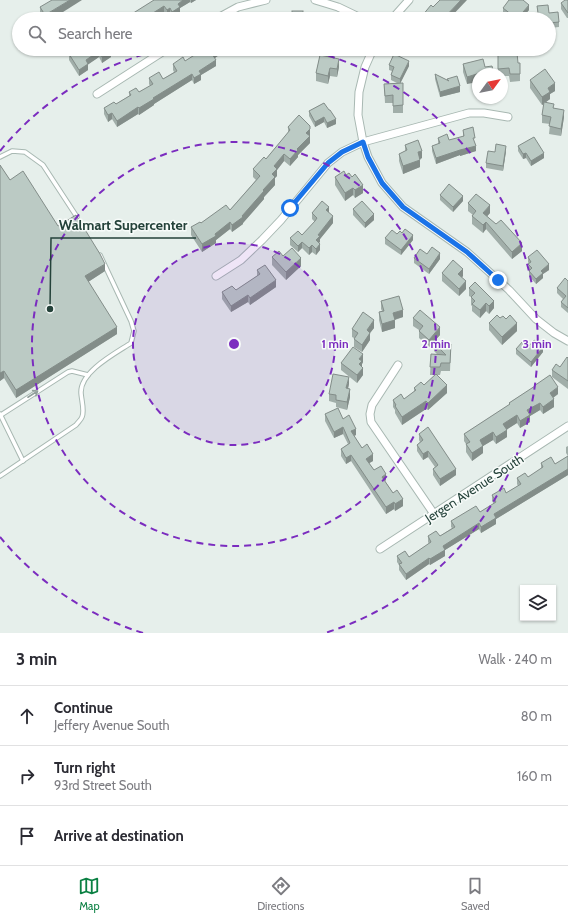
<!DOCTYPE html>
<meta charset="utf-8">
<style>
:root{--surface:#fff;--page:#f2f2f3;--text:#2b2b33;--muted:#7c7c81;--line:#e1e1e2;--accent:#0b8043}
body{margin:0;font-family:Cabin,sans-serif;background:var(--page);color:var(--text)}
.controls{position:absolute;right:12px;bottom:12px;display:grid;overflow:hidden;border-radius:0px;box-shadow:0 1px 3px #0004}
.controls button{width:36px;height:36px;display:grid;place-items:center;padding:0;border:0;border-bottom:1px solid var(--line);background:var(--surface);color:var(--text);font:20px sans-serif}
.compass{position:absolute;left:472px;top:68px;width:36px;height:36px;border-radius:50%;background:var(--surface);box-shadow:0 1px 3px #0004;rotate:57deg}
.stop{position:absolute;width:12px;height:12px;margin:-9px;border:3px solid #1a73e8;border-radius:50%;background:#fff}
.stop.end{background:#1a73e8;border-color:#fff;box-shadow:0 1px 4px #0008}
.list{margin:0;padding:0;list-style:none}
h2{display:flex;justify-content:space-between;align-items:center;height:52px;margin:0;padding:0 16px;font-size:17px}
h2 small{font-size:13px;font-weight:400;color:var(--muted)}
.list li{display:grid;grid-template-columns:26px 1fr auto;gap:12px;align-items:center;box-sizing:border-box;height:60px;padding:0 16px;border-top:1px solid var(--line)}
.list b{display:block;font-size:15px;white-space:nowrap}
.list p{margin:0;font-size:13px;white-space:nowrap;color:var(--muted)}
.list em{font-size:13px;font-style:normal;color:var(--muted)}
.icon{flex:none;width:22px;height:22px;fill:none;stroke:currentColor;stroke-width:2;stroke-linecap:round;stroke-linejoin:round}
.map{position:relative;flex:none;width:568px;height:633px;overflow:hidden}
.search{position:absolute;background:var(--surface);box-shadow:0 1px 3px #0004;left:12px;right:12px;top:12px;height:44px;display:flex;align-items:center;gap:10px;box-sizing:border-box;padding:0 14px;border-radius:22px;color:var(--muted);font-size:15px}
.sheet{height:232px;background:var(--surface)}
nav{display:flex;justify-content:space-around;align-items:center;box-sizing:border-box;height:56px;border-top:1px solid var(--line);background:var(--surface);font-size:11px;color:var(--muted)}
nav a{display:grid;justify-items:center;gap:2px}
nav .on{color:var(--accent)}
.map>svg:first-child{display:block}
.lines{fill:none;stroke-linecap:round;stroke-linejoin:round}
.lane-casing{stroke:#a8b8b2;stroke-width:5.5}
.street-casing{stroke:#a8b8b2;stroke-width:9}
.lane{stroke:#fff;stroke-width:3.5}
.street{stroke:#fff;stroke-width:7}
.wall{fill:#a1aea9}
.shaded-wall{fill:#838d89}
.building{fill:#bbcac4;stroke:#838d89}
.oneway{stroke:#92a09c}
.route{stroke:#1a73e8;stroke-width:5}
.ring{fill:none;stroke:#7b2cbf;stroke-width:2;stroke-dasharray:7 5}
.labels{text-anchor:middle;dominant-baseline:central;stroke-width:3;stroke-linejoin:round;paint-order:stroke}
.street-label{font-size:13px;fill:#24423a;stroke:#f7fbf9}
.centre{fill:#7b2cbf;stroke:#f7fbf9;stroke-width:2}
.ring-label{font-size:12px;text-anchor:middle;font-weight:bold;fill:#7b2cbf;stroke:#f7fbf9;stroke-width:3;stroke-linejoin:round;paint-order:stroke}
.leader{fill:none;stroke:#24423a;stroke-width:1.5}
.callout-dot{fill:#24423a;stroke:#f7fbf9;stroke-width:1.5}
.callout-label{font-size:14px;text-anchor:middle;font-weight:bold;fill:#24423a;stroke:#f7fbf9;stroke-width:3;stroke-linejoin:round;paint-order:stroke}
</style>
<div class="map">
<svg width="568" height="633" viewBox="0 0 568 633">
<rect width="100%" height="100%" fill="#e6efeb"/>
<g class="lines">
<g class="lane-casing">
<g id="lane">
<path d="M 0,157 L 12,151 L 25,152 L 43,165 L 77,217"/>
<path d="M 0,414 L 23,461"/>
<path d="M 1,415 L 68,372 L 72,371 L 88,375"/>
<path d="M 0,476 L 76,425 C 78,422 81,420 82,417 C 85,410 81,399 81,392 C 81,371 116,353 131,343 L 134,331 L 131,321 L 100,255"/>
</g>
</g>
<g class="street-casing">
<g id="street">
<path d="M 315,0 L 338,7 L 363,19"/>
<path d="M 216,19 L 238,7 L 266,0"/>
<path d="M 392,19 L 409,0"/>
<path d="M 373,49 L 365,67 L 359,92 L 358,115 L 363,142 L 368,157 L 382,183 L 403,207 L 467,252 L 509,290 L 536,319 L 554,333 L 568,341"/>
<path d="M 97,94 L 167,49"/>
<path d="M 216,276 L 241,260 L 262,240 L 281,220 L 328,163 L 342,152 L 363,142 L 469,113 L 484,113 L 508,117"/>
<path d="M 398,365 L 372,405 L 370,414 L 371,422 L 434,514"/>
<path d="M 380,549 L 568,426"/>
</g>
</g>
<use href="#lane" class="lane"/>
<use href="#street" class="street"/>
</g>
<g class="wall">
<path d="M 153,0 L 196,0 L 191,3 L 190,2 L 180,8 L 180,13 L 172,18 L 170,14 L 167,16 L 164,12 L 156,17 L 127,17 L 153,1 Z"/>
<path d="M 568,0 L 568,18 L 567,18 L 561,9 L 561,3 Z"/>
<path d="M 537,6 L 549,13 L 559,22 L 559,27 L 549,28 L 549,19 L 538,19 Z"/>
<path d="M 40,7 L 52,19 L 43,19 L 40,15 Z"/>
<path d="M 503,8 L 529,10 L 521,19 L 511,19 L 503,13 Z"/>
<path d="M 204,49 L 219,49 L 219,55 L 215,58 L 216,66 L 201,75 L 201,80 L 194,84 L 192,80 L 154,104 L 154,105 L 139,115 L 138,114 L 117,127 L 112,119 L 108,122 L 104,114 L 104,108 L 116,104 L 129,96 L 129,92 L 139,92 L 150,86 L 149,84 L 149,78 L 163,79 L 174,72 L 173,70 L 173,64 L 185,61 Z"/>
<path d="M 225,49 L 239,49 L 228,55 Z"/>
<path d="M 410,49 L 424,49 L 419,55 L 416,55 Z"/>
<path d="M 111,50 L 111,57 L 102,63 L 99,57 L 88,64 L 88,70 L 79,76 L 69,60 L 69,54 Z"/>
<path d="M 498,54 L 518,63 L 520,74 L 520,81 L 510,82 L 509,76 L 502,76 L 502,74 L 498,74 Z"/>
<path d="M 320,55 L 339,67 L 337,77 L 330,76 L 328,84 L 316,81 L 316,73 Z"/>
<path d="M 463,64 L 478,74 L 467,84 L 463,72 Z"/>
<path d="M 389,65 L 409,66 L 400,83 L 403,105 L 403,113 L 393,113 L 393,103 L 385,103 L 384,84 L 397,83 L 391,80 L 391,75 L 392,71 L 389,70 Z"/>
<path d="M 435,74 L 447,80 L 447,79 L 460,92 L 440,97 L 435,79 Z"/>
<path d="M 530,80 L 555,91 L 550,94 L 550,99 L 546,102 L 554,108 L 564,117 L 561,136 L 549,134 L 550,124 L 542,123 L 542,115 L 544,104 L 542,105 L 530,88 Z"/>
<path d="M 324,103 L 336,124 L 327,128 L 324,122 L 315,127 L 309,116 L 309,111 Z"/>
<path d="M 288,127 L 310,136 L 310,143 L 298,155 L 298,157 L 290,166 L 284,161 L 277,170 L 277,176 L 275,178 L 275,185 L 264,197 L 264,199 L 243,223 L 243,224 L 232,232 L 230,229 L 216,240 L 216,243 L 202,252 L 191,235 L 191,227 L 230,210 L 256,180 L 253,177 L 253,169 L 266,159 L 288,133 Z"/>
<path d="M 463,130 L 475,143 L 476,151 L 460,156 L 460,155 L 436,164 L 432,151 L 432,146 L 438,144 L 438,138 L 449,140 L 463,137 Z"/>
<path d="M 405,145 L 422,158 L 420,159 L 420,167 L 403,174 L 399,161 L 399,154 L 405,151 Z"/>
<path d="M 518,146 L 544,158 L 531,166 L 526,158 L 523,159 L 518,151 Z"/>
<path d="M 506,151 L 503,171 L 486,168 L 486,163 Z"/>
<path d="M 0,165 L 10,180 L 105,271 L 88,282 L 117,334 L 16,398 L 4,378 L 0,381 Z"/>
<path d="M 346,175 L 363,193 L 355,198 L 353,195 L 345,201 L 335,185 L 335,177 Z"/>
<path d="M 440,195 L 463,201 L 453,212 L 440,200 Z"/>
<path d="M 468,203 L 490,213 L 487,216 L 522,251 L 512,259 L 486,229 L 483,233 L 472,224 L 472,216 L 473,215 L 468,211 Z"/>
<path d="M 353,209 L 374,220 L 365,228 L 353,215 Z"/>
<path d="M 312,213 L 329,213 L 333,223 L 320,239 L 319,243 L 320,250 L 316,255 L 312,252 L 309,255 L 302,248 L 298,252 L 290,245 L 290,238 L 302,235 L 315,222 L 312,219 Z"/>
<path d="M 397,234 L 413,240 L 401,255 L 385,244 L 385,238 Z"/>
<path d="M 427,254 L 440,259 L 429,274 L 414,263 L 414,258 Z"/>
<path d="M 283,256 L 301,266 L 286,280 L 272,265 L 272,257 Z"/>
<path d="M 528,257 L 549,270 L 543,274 L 543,278 L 536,284 L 529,276 L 529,271 L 528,269 L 529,264 L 528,262 Z"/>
<path d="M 257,270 L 276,287 L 250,305 L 248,302 L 231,312 L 222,299 L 222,292 L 236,290 L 257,276 Z"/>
<path d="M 442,273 L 463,276 L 462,277 L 466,289 L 459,296 L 442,281 Z"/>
<path d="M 568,281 L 568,313 L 561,307 L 561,302 L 563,299 L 557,293 L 557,288 Z"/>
<path d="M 469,288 L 494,308 L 489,314 L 486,311 L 480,318 L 472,311 L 472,306 L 471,305 L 471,297 L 469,296 Z"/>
<path d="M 381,301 L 403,317 L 395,320 L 395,328 L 382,332 L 379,320 L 379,312 L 382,311 L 381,309 Z"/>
<path d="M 413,318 L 440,335 L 429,347 L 419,338 L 419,330 L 413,326 Z"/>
<path d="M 500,318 L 517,331 L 502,345 L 489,330 L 489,323 Z"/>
<path d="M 374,328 L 370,333 L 370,340 L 362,352 L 354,347 L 354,338 L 352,337 L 352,329 Z"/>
<path d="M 434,343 L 451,344 L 450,371 L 441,371 L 440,375 L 437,375 L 447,393 L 428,410 L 426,409 L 402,425 L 395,413 L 395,410 L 393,407 L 393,400 L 404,399 L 414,392 L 414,388 L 424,385 L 435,375 L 430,375 L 431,354 L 437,354 L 434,351 Z"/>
<path d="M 529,346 L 543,352 L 531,367 L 516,354 L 516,349 Z"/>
<path d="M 568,358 L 568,389 L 552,377 L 552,370 L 560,367 Z"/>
<path d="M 363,362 L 362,364 L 362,367 L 363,375 L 357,383 L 341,370 L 341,363 Z"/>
<path d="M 349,384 L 348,389 L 350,397 L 347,410 L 336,407 L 336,403 L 329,401 L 329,394 Z"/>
<path d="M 534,386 L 558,394 L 553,398 L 554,407 L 543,414 L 540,410 L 530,416 L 530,422 L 520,428 L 517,423 L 507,429 L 507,437 L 496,444 L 493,440 L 483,446 L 483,453 L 472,461 L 466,452 L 466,444 L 464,441 L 464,434 L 509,405 L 509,403 L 534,387 Z"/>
<path d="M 325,414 L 343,419 L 356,435 L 354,436 L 362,448 L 373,461 L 369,463 L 374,470 L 386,480 L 385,481 L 393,493 L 403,506 L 395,511 L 394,509 L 386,514 L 351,461 L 346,464 L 341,456 L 341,449 L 348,444 L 343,434 L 334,438 L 325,421 Z"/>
<path d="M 419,434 L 456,475 L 440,486 L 433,475 L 433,469 L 435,467 L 428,457 L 423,460 L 417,451 L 417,445 L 420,442 L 419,440 Z"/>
<path d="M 568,446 L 568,456 L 566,453 L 566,447 Z"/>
<path d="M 568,456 L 568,475 L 496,519 L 496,524 L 481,533 L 479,529 L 445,550 L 445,556 L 430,565 L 429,564 L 406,580 L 399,570 L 399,565 L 397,562 L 397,556 L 409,557 L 429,544 L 428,542 L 428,536 L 440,536 L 452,528 L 451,527 L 451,521 L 480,512 L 494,504 L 492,501 L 492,495 L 506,493 L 518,486 L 517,484 L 517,478 L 528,477 L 541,469 L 541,463 L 555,464 Z"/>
</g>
<g class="shaded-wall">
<path d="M 70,0 L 82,0 L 52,19 L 45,19 L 45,15 Z"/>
<path d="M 183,0 L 190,0 L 190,2 L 180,8 L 180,13 L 172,18 L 172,12 L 178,4 Z"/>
<path d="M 191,0 L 196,0 L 191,3 Z"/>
<path d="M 461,0 L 467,0 L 449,19 L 443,19 Z"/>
<path d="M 529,5 L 529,10 L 521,19 L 517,19 Z"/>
<path d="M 164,6 L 164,12 L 153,19 L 153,13 Z"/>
<path d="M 170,8 L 170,14 L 167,16 L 167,10 Z"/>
<path d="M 219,49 L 219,55 L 212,60 L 212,54 Z"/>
<path d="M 228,49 L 239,49 L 228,55 Z"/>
<path d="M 419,49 L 424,49 L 419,55 Z"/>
<path d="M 99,51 L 99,57 L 86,66 L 86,60 Z"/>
<path d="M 111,51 L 111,57 L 102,63 L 102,57 Z"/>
<path d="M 339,59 L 339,67 L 337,77 L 337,69 Z"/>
<path d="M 216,60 L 216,66 L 201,75 L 201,80 L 194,84 L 194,78 L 199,71 Z"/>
<path d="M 409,61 L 409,66 L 400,84 L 400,79 Z"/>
<path d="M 88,64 L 88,70 L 79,76 L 79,70 Z"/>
<path d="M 330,68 L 330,76 L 328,84 L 328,76 Z"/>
<path d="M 480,73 L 480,74 L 478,74 L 478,82 L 467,84 L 467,77 Z"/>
<path d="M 192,74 L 192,80 L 154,104 L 154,105 L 139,115 L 139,108 L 153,98 Z"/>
<path d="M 555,83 L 555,91 L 550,94 L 550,99 L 542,105 L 542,97 L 548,88 Z"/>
<path d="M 460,86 L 460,92 L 440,97 L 440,92 Z"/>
<path d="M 138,107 L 138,114 L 117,127 L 117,121 Z"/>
<path d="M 564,110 L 564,117 L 561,136 L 561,129 Z"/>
<path d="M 112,113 L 112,119 L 108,122 L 108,115 Z"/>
<path d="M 324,117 L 324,122 L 315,127 L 315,122 Z"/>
<path d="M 336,119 L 336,124 L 327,128 L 327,123 Z"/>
<path d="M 310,129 L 310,143 L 298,155 L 298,157 L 290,166 L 290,159 L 306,133 Z"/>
<path d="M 476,146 L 476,151 L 460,156 L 460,150 Z"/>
<path d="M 506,146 L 506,151 L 503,171 L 503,166 Z"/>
<path d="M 460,150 L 460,155 L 436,164 L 436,158 Z"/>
<path d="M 422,151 L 422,158 L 418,160 L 418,152 Z"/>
<path d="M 526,153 L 526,158 L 523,159 L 523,154 Z"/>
<path d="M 544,153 L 544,158 L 531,166 L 531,161 Z"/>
<path d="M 284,154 L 284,161 L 277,170 L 277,176 L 275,178 L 275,185 L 264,197 L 264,199 L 243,223 L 243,224 L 232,232 L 232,225 L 242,216 L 263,190 L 272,174 L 274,166 Z"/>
<path d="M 420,160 L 420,167 L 403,174 L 403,166 Z"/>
<path d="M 363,185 L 363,193 L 355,198 L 355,190 Z"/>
<path d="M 353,188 L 353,195 L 345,201 L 345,193 Z"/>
<path d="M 463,196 L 463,201 L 453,212 L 453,207 Z"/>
<path d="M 490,205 L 490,213 L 483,221 L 483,213 Z"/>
<path d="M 329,207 L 329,213 L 326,210 Z"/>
<path d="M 374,214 L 374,220 L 365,228 L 365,223 Z"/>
<path d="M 333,216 L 333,223 L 320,239 L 320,242 L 316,246 L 316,240 L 318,235 Z"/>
<path d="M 230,222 L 230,229 L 216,240 L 216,243 L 202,252 L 202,244 Z"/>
<path d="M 486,222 L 486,229 L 483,233 L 483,225 Z"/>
<path d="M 413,235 L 413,240 L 401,255 L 401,250 Z"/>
<path d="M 302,242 L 302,248 L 298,252 L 298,246 Z"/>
<path d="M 522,243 L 522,251 L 512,259 L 512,252 Z"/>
<path d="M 320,244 L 320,250 L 316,255 L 316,249 Z"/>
<path d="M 312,245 L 312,252 L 309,255 L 309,248 Z"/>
<path d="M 440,253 L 440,259 L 429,274 L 429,269 Z"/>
<path d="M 301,258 L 301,266 L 286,280 L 286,272 Z"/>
<path d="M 105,264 L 105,271 L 85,284 L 85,276 Z"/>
<path d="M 549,264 L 549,270 L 543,274 L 543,278 L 536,284 L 536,279 L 541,271 Z"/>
<path d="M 463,269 L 463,276 L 458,282 L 458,274 Z"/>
<path d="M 276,280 L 276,287 L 250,305 L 250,298 Z"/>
<path d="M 466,281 L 466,289 L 459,296 L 459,289 Z"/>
<path d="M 248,295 L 248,302 L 231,312 L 231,306 Z"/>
<path d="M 494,301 L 494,308 L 489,314 L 489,306 Z"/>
<path d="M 486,303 L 486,311 L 480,318 L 480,310 Z"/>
<path d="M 403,310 L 403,317 L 393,320 L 393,313 Z"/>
<path d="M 374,320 L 374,328 L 370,333 L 370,340 L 362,352 L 362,345 L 367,330 Z"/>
<path d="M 395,320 L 395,328 L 382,332 L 382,324 Z"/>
<path d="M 517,323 L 517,331 L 502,345 L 502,337 Z"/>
<path d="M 117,327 L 117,334 L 16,398 L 16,390 Z"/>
<path d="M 440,327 L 440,335 L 429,347 L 429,340 Z"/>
<path d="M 543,347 L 543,352 L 531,367 L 531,362 Z"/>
<path d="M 363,354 L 363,362 L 362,364 L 362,368 L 359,372 L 359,359 Z"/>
<path d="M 363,368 L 363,375 L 357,383 L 357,375 Z"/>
<path d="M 4,371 L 4,378 L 0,381 L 0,373 Z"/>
<path d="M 349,377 L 349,384 L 346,396 L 346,388 Z"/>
<path d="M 447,385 L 447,393 L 428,410 L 428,403 Z"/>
<path d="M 558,387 L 558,394 L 550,400 L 550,393 Z"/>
<path d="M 350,389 L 350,397 L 347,410 L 347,402 Z"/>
<path d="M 554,399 L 554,407 L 543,414 L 543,407 Z"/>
<path d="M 426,401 L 426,409 L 402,425 L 402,417 Z"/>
<path d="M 540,403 L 540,410 L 530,416 L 530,422 L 520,428 L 520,421 L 527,410 Z"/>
<path d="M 517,415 L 517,423 L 503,432 L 503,424 Z"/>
<path d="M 343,427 L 343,434 L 334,438 L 334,432 Z"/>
<path d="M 356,429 L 356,435 L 351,437 L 351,431 Z"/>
<path d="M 507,430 L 507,437 L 496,444 L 496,437 Z"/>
<path d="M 493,432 L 493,440 L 483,446 L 483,453 L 472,461 L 472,453 L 480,440 Z"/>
<path d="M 428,451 L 428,457 L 423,460 L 423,454 Z"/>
<path d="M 373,454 L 373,461 L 366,465 L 366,459 Z"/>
<path d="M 351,455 L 351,461 L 346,464 L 346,458 Z"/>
<path d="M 456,469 L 456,475 L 440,486 L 440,479 Z"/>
<path d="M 568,469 L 568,475 L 496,519 L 496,524 L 481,533 L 481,527 L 494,514 Z"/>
<path d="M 386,474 L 386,480 L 382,483 L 382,477 Z"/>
<path d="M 403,499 L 403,506 L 395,511 L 395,504 Z"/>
<path d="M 394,502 L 394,509 L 386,514 L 386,507 Z"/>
<path d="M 479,523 L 479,529 L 445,550 L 445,556 L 430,565 L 430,559 L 443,546 Z"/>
<path d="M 429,558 L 429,564 L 406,580 L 406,574 Z"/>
</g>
<g class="building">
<path d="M 52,0 L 70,0 L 45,15 L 40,7 Z"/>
<path d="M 154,0 L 183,0 L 178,4 L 180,7 L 172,12 L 170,8 L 167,10 L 164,6 L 153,13 L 157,19 L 120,19 L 125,15 L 127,17 Z"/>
<path d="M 440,0 L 461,0 L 443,19 L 421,19 L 423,17 L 422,16 L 431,5 L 433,7 Z"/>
<path d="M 509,0 L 523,0 L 529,5 L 517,19 L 503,8 Z"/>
<path d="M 565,0 L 568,0 L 568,13 L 561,3 Z"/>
<path d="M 548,5 L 549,13 L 558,12 L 559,22 L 549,23 L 549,19 L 539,19 L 537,6 Z"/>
<rect x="292" y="11" width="11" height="8"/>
<path d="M 77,49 L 110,49 L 111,51 L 102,57 L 99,51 L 86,60 L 88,64 L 79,70 L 69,54 Z"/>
<path d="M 204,49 L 219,49 L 212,54 L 216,60 L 199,71 L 201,74 L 194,78 L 192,74 L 153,98 L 154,99 L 139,108 L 138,107 L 117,121 L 112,113 L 108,115 L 104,108 L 114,102 L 116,104 L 131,95 L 129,92 L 136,88 L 139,92 L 153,84 L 149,78 L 159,72 L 163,79 L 177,71 L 173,64 L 183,57 L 185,61 Z"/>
<path d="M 517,53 L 518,63 L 520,63 L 520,74 L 510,74 L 509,68 L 498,69 L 498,54 Z"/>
<path d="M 394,54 L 409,61 L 400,79 L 391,75 L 394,67 L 389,65 Z"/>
<path d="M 320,55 L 339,59 L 337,69 L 330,68 L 328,76 L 316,73 Z"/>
<path d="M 483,59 L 485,67 L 492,66 L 494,74 L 480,74 L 480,73 L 467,77 L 463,64 Z"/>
<path d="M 545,69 L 555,83 L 548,88 L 550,92 L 542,97 L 530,80 Z"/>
<path d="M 435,74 L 449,81 L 447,79 L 457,76 L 460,86 L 440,92 Z"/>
<path d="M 403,83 L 403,105 L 393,106 L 393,95 L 385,96 L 384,84 Z"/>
<path d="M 544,102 L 554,104 L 553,108 L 564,110 L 561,129 L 549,126 L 551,117 L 542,115 Z"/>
<path d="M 324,103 L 329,110 L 330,110 L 336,119 L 327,123 L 324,117 L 315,122 L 309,111 Z"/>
<path d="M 299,115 L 310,126 L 310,129 L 306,133 L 310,136 L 297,149 L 298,150 L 290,159 L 284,154 L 274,166 L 277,169 L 272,174 L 275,177 L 263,190 L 264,191 L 242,216 L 243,217 L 232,225 L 230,222 L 215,234 L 216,236 L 202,244 L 191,227 L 200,222 L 201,223 L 226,205 L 230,210 L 260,176 L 253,169 L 264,157 L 266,159 L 290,130 L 288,127 Z"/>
<path d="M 473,127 L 475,138 L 473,138 L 476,146 L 460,150 L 436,158 L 432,146 L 440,143 L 438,138 L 447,134 L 449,140 L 464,136 L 463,130 Z"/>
<path d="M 534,137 L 544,153 L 531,161 L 526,153 L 523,154 L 518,146 Z"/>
<path d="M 418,140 L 422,151 L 418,152 L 420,160 L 403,166 L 399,154 L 407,150 L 405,145 Z"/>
<path d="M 496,144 L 506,146 L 503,166 L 486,163 L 488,151 L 495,152 Z"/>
<path d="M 0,165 L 10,180 L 23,171 L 58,226 L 76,215 L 100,254 L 105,264 L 85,276 L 117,327 L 16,390 L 4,371 L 0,373 Z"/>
<path d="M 344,171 L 346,175 L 349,173 L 352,177 L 355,174 L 363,185 L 355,190 L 353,188 L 345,193 L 335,177 Z"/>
<path d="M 449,184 L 463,196 L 453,207 L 440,195 Z"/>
<path d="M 476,194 L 490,205 L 483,213 L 496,224 L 501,220 L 522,243 L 512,252 L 486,222 L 483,225 L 472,216 L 476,211 L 468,203 Z"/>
<path d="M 322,201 L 329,207 L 326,210 L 333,216 L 318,235 L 320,236 L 316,240 L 320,244 L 316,249 L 312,245 L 309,248 L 302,242 L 298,246 L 290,238 L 298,231 L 302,235 L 315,221 L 317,218 L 312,213 Z"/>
<path d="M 362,201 L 374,214 L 365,223 L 353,209 Z"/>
<path d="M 405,229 L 413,235 L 401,250 L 385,238 L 392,230 L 397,234 L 400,231 L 402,233 Z"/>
<path d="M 432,247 L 440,253 L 429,269 L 414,258 L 420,249 L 427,254 Z"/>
<path d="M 292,248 L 301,258 L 286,272 L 272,257 L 279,251 L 283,256 Z"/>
<path d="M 537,250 L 549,264 L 541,271 L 543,273 L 536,279 L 529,271 L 532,268 L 528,264 L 531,262 L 528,257 Z"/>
<path d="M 453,260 L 463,269 L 458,274 L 466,281 L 459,289 L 442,273 Z"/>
<path d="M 265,265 L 276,280 L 250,298 L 248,295 L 231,306 L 222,292 L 232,286 L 236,290 L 260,274 L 257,270 Z"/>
<path d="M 565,278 L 568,281 L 568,308 L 561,302 L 566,296 L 557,288 Z"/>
<path d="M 475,282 L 494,301 L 489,306 L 486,303 L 480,310 L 472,304 L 475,301 L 471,297 L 475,293 L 469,288 Z"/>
<path d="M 399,296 L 403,310 L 393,313 L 395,320 L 382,324 L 379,312 L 384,311 L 381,301 Z"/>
<path d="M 420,310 L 440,327 L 429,340 L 419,331 L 423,326 L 413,318 Z"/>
<path d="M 363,312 L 374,320 L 367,330 L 370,333 L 362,345 L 354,339 L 358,333 L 352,329 Z"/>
<path d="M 497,315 L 500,318 L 503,316 L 506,319 L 510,315 L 517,323 L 502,337 L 489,323 Z"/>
<path d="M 534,340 L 543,347 L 531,362 L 516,349 L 523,341 L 529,346 Z"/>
<path d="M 434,343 L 451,344 L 450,363 L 441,363 L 440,367 L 430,367 L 431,354 L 446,355 Z"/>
<path d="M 353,347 L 363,354 L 359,359 L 362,361 L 359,364 L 363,368 L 357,375 L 341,363 Z"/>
<path d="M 567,357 L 568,358 L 568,381 L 552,370 L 556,364 L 560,367 Z"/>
<path d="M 333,374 L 349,377 L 346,388 L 350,389 L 347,402 L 336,400 L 336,395 L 329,394 Z"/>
<path d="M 436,374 L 447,385 L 428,403 L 426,401 L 402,417 L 395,406 L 396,405 L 393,400 L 401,394 L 404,399 L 416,390 L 414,388 L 421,382 L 424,385 Z"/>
<path d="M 550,375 L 558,387 L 550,393 L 554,399 L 543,407 L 540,403 L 527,410 L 530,415 L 520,421 L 517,415 L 503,424 L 507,430 L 496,437 L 493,432 L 480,440 L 483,446 L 472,453 L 466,444 L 470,442 L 464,434 L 510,404 L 509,403 L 535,386 L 534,386 Z"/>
<path d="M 338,408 L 343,419 L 349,415 L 356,429 L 351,431 L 362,448 L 367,444 L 373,454 L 366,459 L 374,470 L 381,466 L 386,474 L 382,477 L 393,493 L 397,490 L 403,499 L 395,504 L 394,502 L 386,507 L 351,455 L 346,458 L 341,449 L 350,443 L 343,427 L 334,432 L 325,414 Z"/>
<path d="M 428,427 L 456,469 L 440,479 L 433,469 L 438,465 L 428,451 L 423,454 L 417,445 L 423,440 L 419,434 Z"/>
<path d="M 568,456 L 568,469 L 494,514 L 496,518 L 481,527 L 479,523 L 443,546 L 445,550 L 430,559 L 429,558 L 406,574 L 399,564 L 402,563 L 397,556 L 405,551 L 409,557 L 431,542 L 428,536 L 436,531 L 440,536 L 455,527 L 451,521 L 476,506 L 480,512 L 496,502 L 492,495 L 504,488 L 506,493 L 521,484 L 517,478 L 525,473 L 528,477 L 543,467 L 541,463 L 551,457 L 555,464 Z"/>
</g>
<defs><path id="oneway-shaft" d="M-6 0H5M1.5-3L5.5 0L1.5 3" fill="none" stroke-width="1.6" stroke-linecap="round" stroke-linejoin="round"/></defs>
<use class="oneway" href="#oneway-shaft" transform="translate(33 394) rotate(-33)"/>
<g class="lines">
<path class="route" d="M 290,208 L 328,163 L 342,152 L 363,142 L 368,157 L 382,183 L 403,207 L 467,252 L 498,280"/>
</g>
<circle cx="234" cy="344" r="101" fill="#7b2cbf" fill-opacity=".12"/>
<g class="ring">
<circle cx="234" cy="344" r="101"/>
<circle cx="234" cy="344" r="202"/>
<path d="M143 633A303 303 0 0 1 0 537M0 151A303 303 0 0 1 163 49M305 49A303 303 0 0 1 325 633"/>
</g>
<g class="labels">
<g class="street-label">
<text transform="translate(474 488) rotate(-33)">Jergen Avenue South</text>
</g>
</g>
<circle cx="234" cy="344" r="6" class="centre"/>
<g class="ring-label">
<text x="335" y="348">1 min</text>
<text x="436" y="348">2 min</text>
<text x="537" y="348">3 min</text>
</g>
<path class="leader" d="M50 309L51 238H196"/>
<circle class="callout-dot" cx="50" cy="309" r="4"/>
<g class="callout-label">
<text x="123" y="230">Walmart Supercenter</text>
</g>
</svg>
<div class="controls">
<button><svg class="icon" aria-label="layers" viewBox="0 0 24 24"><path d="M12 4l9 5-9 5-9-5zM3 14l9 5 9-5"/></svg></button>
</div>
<svg class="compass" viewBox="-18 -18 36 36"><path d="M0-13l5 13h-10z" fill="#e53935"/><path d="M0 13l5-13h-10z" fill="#7c7c81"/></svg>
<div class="stop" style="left:290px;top:208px"></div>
<div class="stop end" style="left:498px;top:280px"></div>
<div class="search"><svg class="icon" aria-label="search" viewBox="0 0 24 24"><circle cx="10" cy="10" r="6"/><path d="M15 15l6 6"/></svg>Search here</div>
</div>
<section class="sheet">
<h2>3 min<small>Walk · 240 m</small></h2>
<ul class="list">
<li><svg class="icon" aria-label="ahead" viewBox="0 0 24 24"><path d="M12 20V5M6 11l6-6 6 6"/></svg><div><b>Continue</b><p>Jeffery Avenue South</p></div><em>80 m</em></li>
<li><svg class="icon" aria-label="right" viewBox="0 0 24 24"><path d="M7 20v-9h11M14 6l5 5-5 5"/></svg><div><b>Turn right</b><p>93rd Street South</p></div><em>160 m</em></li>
<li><svg class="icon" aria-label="arrive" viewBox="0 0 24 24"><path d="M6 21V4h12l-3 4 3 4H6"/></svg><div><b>Arrive at destination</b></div></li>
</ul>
</section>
<nav>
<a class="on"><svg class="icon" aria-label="map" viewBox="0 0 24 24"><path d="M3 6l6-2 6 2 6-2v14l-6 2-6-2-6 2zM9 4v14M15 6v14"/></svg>Map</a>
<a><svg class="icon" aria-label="directions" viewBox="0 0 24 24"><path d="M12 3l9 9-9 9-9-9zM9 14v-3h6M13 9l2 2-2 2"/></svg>Directions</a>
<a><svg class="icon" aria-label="saved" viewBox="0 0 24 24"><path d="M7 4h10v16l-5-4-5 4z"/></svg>Saved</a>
</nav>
